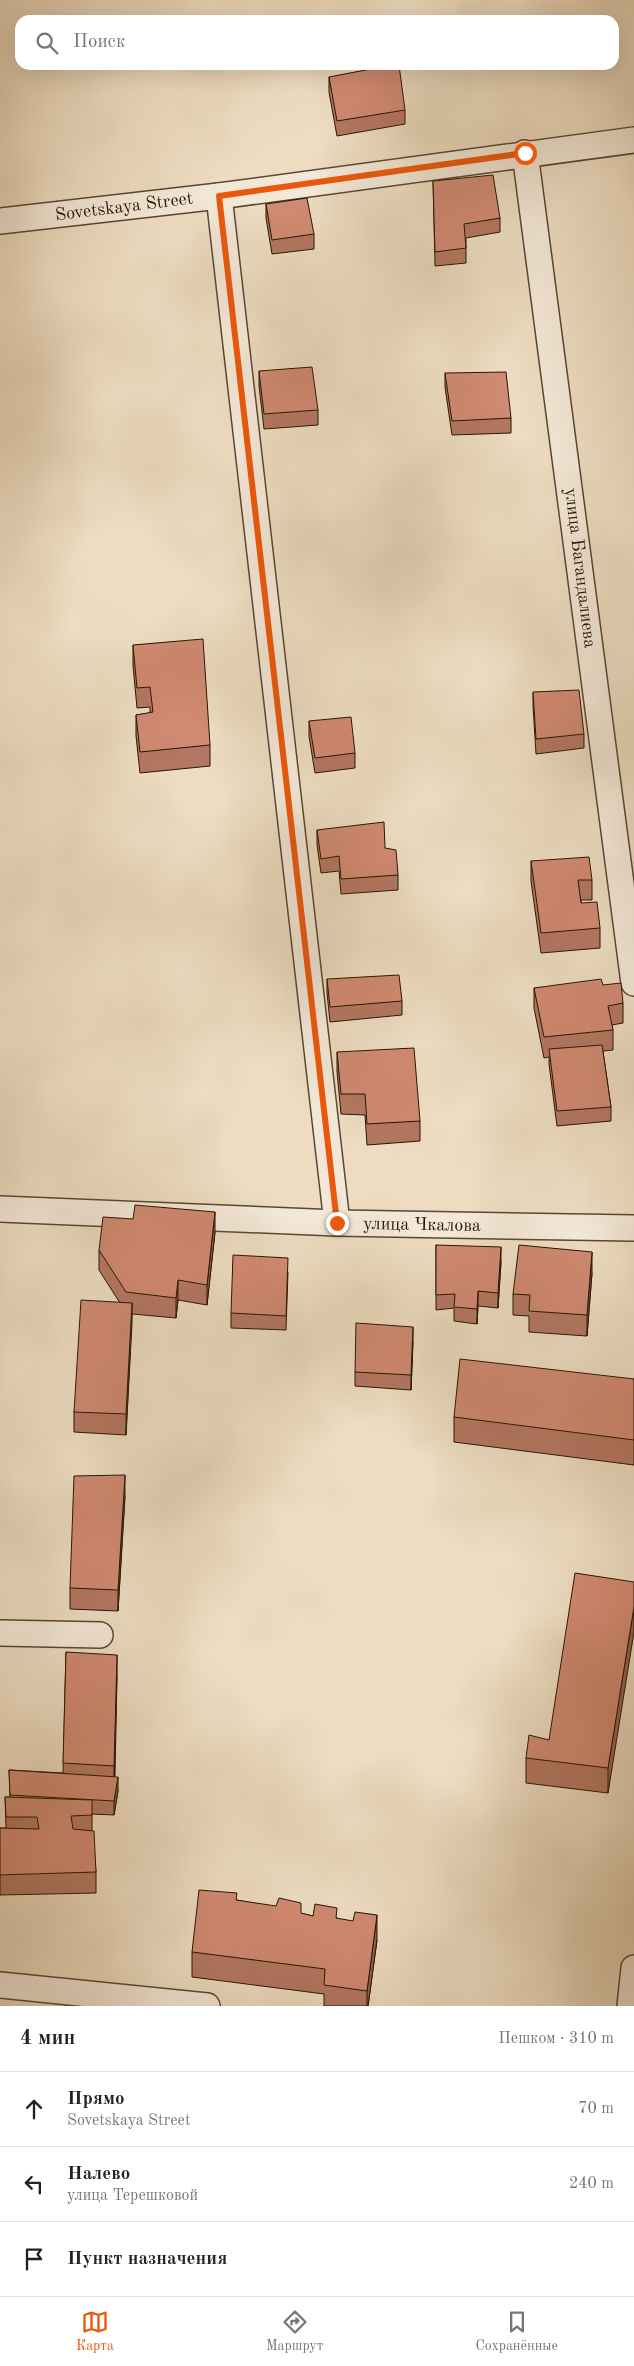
<!DOCTYPE html>
<html lang="ru">
<meta charset="utf-8">
<style>
:root{--surface:#fff;--page:#f6f6f6;--text:#222;--muted:#767676;--line:#e0e0e0;--accent:#ea580c}
body{margin:0;font-family:"Old Standard TT",serif;background:var(--page);color:var(--text)}
.stop{position:absolute;width:15px;height:15px;margin:-11px;border:4px solid #ea580c;border-radius:50%;background:#fff}
.stop.end{background:#ea580c;border-color:#fff;box-shadow:0 1px 5px #0008}
.list{margin:0;padding:0;list-style:none}
h2{display:flex;justify-content:space-between;align-items:center;height:65px;margin:0;padding:0 20px;font-size:21px}
h2 small{font-size:16px;font-weight:400;color:var(--muted)}
.list li{display:grid;grid-template-columns:32px 1fr auto;gap:15px;align-items:center;box-sizing:border-box;height:75px;padding:0 20px;border-top:1px solid var(--line)}
.list b{display:block;font-size:19px;white-space:nowrap}
.list p{margin:0;font-size:16px;white-space:nowrap;color:var(--muted)}
.list em{font-size:16px;font-style:normal;color:var(--muted)}
.icon{flex:none;width:28px;height:28px;fill:none;stroke:currentColor;stroke-width:2;stroke-linecap:round;stroke-linejoin:round}
.map{position:relative;flex:none;width:634px;height:2006px;overflow:hidden}
.search{position:absolute;background:var(--surface);box-shadow:0 5px 20px #0002;left:15px;right:15px;top:15px;height:55px;display:flex;align-items:center;gap:12px;box-sizing:border-box;padding:0 18px;border-radius:15px;color:var(--muted);font-size:19px}
.sheet{height:290px;background:var(--surface)}
nav{display:flex;justify-content:space-around;align-items:center;box-sizing:border-box;height:70px;border-top:1px solid var(--line);background:var(--surface);font-size:14px;color:var(--muted)}
nav a{display:grid;justify-items:center;gap:2px}
nav .on{color:var(--accent)}
.map>svg:first-child{display:block}
.lines{fill:none;stroke-linecap:round;stroke-linejoin:round}
.street-casing{stroke:#584731;stroke-width:28}
.street{stroke:#f3e8d7;stroke-width:25}
.wall{fill:#b37662;stroke:#271501}
.shaded-wall{fill:#926050;stroke:#271501}
.building{fill:#d08972;stroke:#271501}
.route{stroke:#ea580c;stroke-width:6}
.labels{text-anchor:middle;dominant-baseline:central;stroke-width:4.5;stroke-linejoin:round;paint-order:stroke}
.street-label{font-size:18px;fill:#271501;stroke:#f3e8d7}
</style>
<div class="map">
<svg width="634" height="2006" viewBox="0 0 634 2006">
<rect width="100%" height="100%" fill="#eddcc1"/>
<filter id="stains"><feTurbulence type="fractalNoise" baseFrequency=".004" numOctaves="4"/><feColorMatrix values="0 0 0 0 .2 0 0 0 0 .09 0 0 0 0 .02 0 0 0 .5 -.17"/></filter>
<radialGradient id="worn" r=".72"><stop offset=".6" stop-color="#630" stop-opacity="0"/><stop offset="1" stop-color="#630" stop-opacity=".3"/></radialGradient>
<g class="lines">
<g class="street-casing">
<g id="street">
<path d="M 525,153 L 634,983"/>
<path d="M 219,196 L 337,1223"/>
<path d="M 0,221 L 219,196 L 634,140"/>
<path d="M 0,1209 L 337,1223 L 634,1228"/>
<path d="M 0,1633 L 100,1635"/>
<path d="M 0,1985 L 207,2006"/>
<path d="M 630,2006 L 634,1968"/>
</g>
</g>
<use href="#street" class="street"/>
</g>
<g class="wall">
<path d="M 329,77 L 405,110 L 405,124 L 337,136 L 329,92 Z"/>
<path d="M 433,181 L 500,218 L 500,232 L 466,238 L 466,263 L 435,266 Z"/>
<path d="M 266,204 L 314,234 L 314,249 L 272,254 L 266,218 Z"/>
<path d="M 259,371 L 318,410 L 318,425 L 264,429 L 259,386 Z"/>
<path d="M 445,373 L 511,418 L 511,433 L 452,435 L 445,387 Z"/>
<path d="M 133,645 L 210,745 L 210,766 L 140,773 L 136,736 L 136,715 L 150,713 L 150,707 L 137,708 L 133,666 Z"/>
<path d="M 533,692 L 584,734 L 584,748 L 536,754 L 533,706 Z"/>
<path d="M 309,721 L 355,753 L 355,768 L 315,773 L 309,736 Z"/>
<path d="M 317,830 L 385,848 L 398,875 L 398,890 L 341,894 L 339,871 L 321,873 L 317,845 Z"/>
<path d="M 531,861 L 592,880 L 592,900 L 581,900 L 581,903 L 600,928 L 600,948 L 541,953 L 531,881 Z"/>
<path d="M 327,979 L 402,1001 L 402,1015 L 330,1022 L 327,993 Z"/>
<path d="M 603,985 L 623,1003 L 623,1023 L 612,1025 L 613,1030 L 613,1050 L 603,1051 L 611,1107 L 611,1121 L 557,1126 L 549,1064 L 549,1057 L 544,1058 L 534,1008 L 534,988 Z"/>
<path d="M 337,1052 L 420,1121 L 420,1141 L 367,1145 L 365,1115 L 341,1114 L 337,1072 Z"/>
<path d="M 215,1232 L 207,1305 L 178,1300 L 176,1318 L 132,1314 L 126,1435 L 74,1432 L 74,1412 L 120,1303 L 99,1270 L 99,1250 Z"/>
<path d="M 436,1245 L 501,1262 L 498,1308 L 478,1306 L 477,1324 L 454,1321 L 454,1308 L 436,1310 Z"/>
<path d="M 288,1272 L 286,1330 L 231,1328 L 231,1313 Z"/>
<path d="M 592,1273 L 587,1336 L 529,1332 L 529,1316 L 513,1315 L 513,1294 Z"/>
<path d="M 413,1342 L 411,1390 L 355,1386 L 355,1372 Z"/>
<path d="M 634,1379 L 634,1465 L 454,1442 L 454,1417 Z"/>
<path d="M 125,1496 L 118,1611 L 70,1609 L 70,1588 Z"/>
<path d="M 634,1582 L 608,1793 L 526,1783 L 526,1758 L 549,1740 Z"/>
<path d="M 66,1652 L 117,1675 L 115,1776 L 118,1791 L 114,1815 L 92,1814 L 92,1831 L 96,1872 L 96,1893 L 0,1895 L 0,1828 L 6,1828 L 5,1797 L 10,1797 L 9,1770 L 63,1773 Z"/>
<path d="M 237,1900 L 313,1916 L 337,1918 L 377,1940 L 368,2006 L 324,2006 L 324,1994 L 192,1977 L 192,1952 Z"/>
</g>
<g class="shaded-wall">
<path d="M 215,1212 L 215,1232 L 207,1305 L 207,1285 Z"/>
<path d="M 501,1247 L 501,1262 L 498,1308 L 498,1293 Z"/>
<path d="M 592,1252 L 592,1273 L 587,1336 L 587,1315 Z"/>
<path d="M 178,1280 L 178,1300 L 176,1318 L 176,1298 Z"/>
<path d="M 478,1291 L 478,1306 L 477,1324 L 477,1309 Z"/>
<path d="M 132,1303 L 132,1324 L 126,1435 L 126,1414 Z"/>
<path d="M 413,1327 L 413,1342 L 411,1390 L 411,1375 Z"/>
<path d="M 125,1475 L 125,1496 L 118,1611 L 118,1590 Z"/>
<path d="M 634,1607 L 634,1632 L 608,1793 L 608,1768 Z"/>
<path d="M 117,1655 L 117,1675 L 114,1786 L 114,1766 Z"/>
<path d="M 118,1777 L 118,1791 L 114,1815 L 114,1801 Z"/>
<path d="M 377,1915 L 377,1940 L 368,2006 L 367,2006 L 367,1991 Z"/>
</g>
<g class="building">
<path d="M 392,65 L 399,65 L 405,110 L 337,121 L 329,77 Z"/>
<path d="M 493,175 L 500,218 L 464,224 L 466,248 L 435,252 L 433,181 Z"/>
<path d="M 307,198 L 314,234 L 272,240 L 266,204 Z"/>
<path d="M 312,367 L 318,410 L 264,414 L 259,371 Z"/>
<path d="M 506,372 L 511,418 L 452,421 L 445,373 Z"/>
<path d="M 203,639 L 210,745 L 140,752 L 136,715 L 153,712 L 150,687 L 137,688 L 133,645 Z"/>
<path d="M 579,690 L 584,734 L 536,739 L 533,692 Z"/>
<path d="M 351,717 L 355,753 L 315,758 L 309,721 Z"/>
<path d="M 384,822 L 385,848 L 396,850 L 398,875 L 341,879 L 339,856 L 321,859 L 317,830 Z"/>
<path d="M 589,857 L 592,880 L 578,880 L 581,903 L 597,902 L 600,928 L 541,933 L 531,861 Z"/>
<path d="M 399,975 L 402,1001 L 330,1007 L 327,979 Z"/>
<path d="M 601,979 L 603,985 L 621,983 L 623,1003 L 608,1006 L 613,1030 L 544,1037 L 534,988 Z"/>
<path d="M 602,1045 L 611,1107 L 557,1111 L 549,1049 Z"/>
<path d="M 414,1048 L 420,1121 L 367,1124 L 365,1094 L 341,1094 L 337,1052 Z"/>
<path d="M 135,1205 L 215,1212 L 207,1285 L 178,1280 L 176,1298 L 126,1292 L 99,1250 L 103,1217 L 133,1219 Z"/>
<path d="M 436,1245 L 501,1247 L 498,1293 L 478,1291 L 477,1309 L 454,1307 L 455,1294 L 436,1295 Z"/>
<path d="M 519,1245 L 592,1252 L 587,1315 L 529,1311 L 530,1295 L 513,1294 Z"/>
<path d="M 233,1255 L 288,1258 L 286,1316 L 231,1313 Z"/>
<path d="M 81,1300 L 132,1303 L 126,1414 L 74,1412 Z"/>
<path d="M 356,1323 L 413,1327 L 411,1375 L 355,1372 Z"/>
<path d="M 460,1359 L 634,1379 L 634,1440 L 454,1417 Z"/>
<path d="M 125,1475 L 118,1590 L 70,1588 L 74,1476 Z"/>
<path d="M 575,1573 L 634,1582 L 634,1607 L 608,1768 L 526,1758 L 529,1735 L 549,1740 Z"/>
<path d="M 66,1652 L 117,1655 L 114,1766 L 63,1763 Z"/>
<path d="M 9,1770 L 118,1777 L 114,1801 L 10,1795 Z"/>
<path d="M 5,1797 L 92,1800 L 92,1815 L 71,1816 L 73,1829 L 94,1831 L 96,1872 L 0,1875 L 0,1828 L 39,1829 L 37,1817 L 6,1817 Z"/>
<path d="M 199,1890 L 237,1893 L 236,1900 L 276,1906 L 279,1898 L 301,1903 L 301,1913 L 313,1916 L 315,1904 L 337,1908 L 336,1918 L 353,1921 L 355,1912 L 377,1915 L 367,1991 L 324,1985 L 325,1969 L 192,1952 Z"/>
</g>
<g class="lines">
<path class="route" d="M 337,1223 L 219,196 L 525,153"/>
</g>
<g class="labels">
<g class="street-label">
<text transform="translate(124 207) rotate(-7)">Sovetskaya Street</text>
<text transform="translate(580 568) rotate(83)">улица Багандалиева</text>
<text transform="translate(422 1225) rotate(1)">улица Чкалова</text>
</g>
</g>
<rect width="100%" height="100%" filter="url(#stains)"/>
<rect width="100%" height="100%" fill="url(#worn)"/>
</svg>
<div class="stop" style="left:525px;top:153px"></div>
<div class="stop end" style="left:337px;top:1223px"></div>
<div class="search"><svg class="icon" aria-label="search" viewBox="0 0 24 24"><circle cx="10" cy="10" r="6"/><path d="M15 15l6 6"/></svg>Поиск</div>
</div>
<section class="sheet">
<h2>4 мин<small>Пешком · 310 m</small></h2>
<ul class="list">
<li><svg class="icon" aria-label="ahead" viewBox="0 0 24 24"><path d="M12 20V5M6 11l6-6 6 6"/></svg><div><b>Прямо</b><p>Sovetskaya Street</p></div><em>70 m</em></li>
<li><svg class="icon" aria-label="left" viewBox="0 0 24 24"><path d="M17 20v-9H6M10 6l-5 5 5 5"/></svg><div><b>Налево</b><p>улица Терешковой</p></div><em>240 m</em></li>
<li><svg class="icon" aria-label="arrive" viewBox="0 0 24 24"><path d="M6 21V4h12l-3 4 3 4H6"/></svg><div><b>Пункт назначения</b></div></li>
</ul>
</section>
<nav>
<a class="on"><svg class="icon" aria-label="map" viewBox="0 0 24 24"><path d="M3 6l6-2 6 2 6-2v14l-6 2-6-2-6 2zM9 4v14M15 6v14"/></svg>Карта</a>
<a><svg class="icon" aria-label="directions" viewBox="0 0 24 24"><path d="M12 3l9 9-9 9-9-9zM9 14v-3h6M13 9l2 2-2 2"/></svg>Маршрут</a>
<a><svg class="icon" aria-label="saved" viewBox="0 0 24 24"><path d="M7 4h10v16l-5-4-5 4z"/></svg>Сохранённые</a>
</nav>
